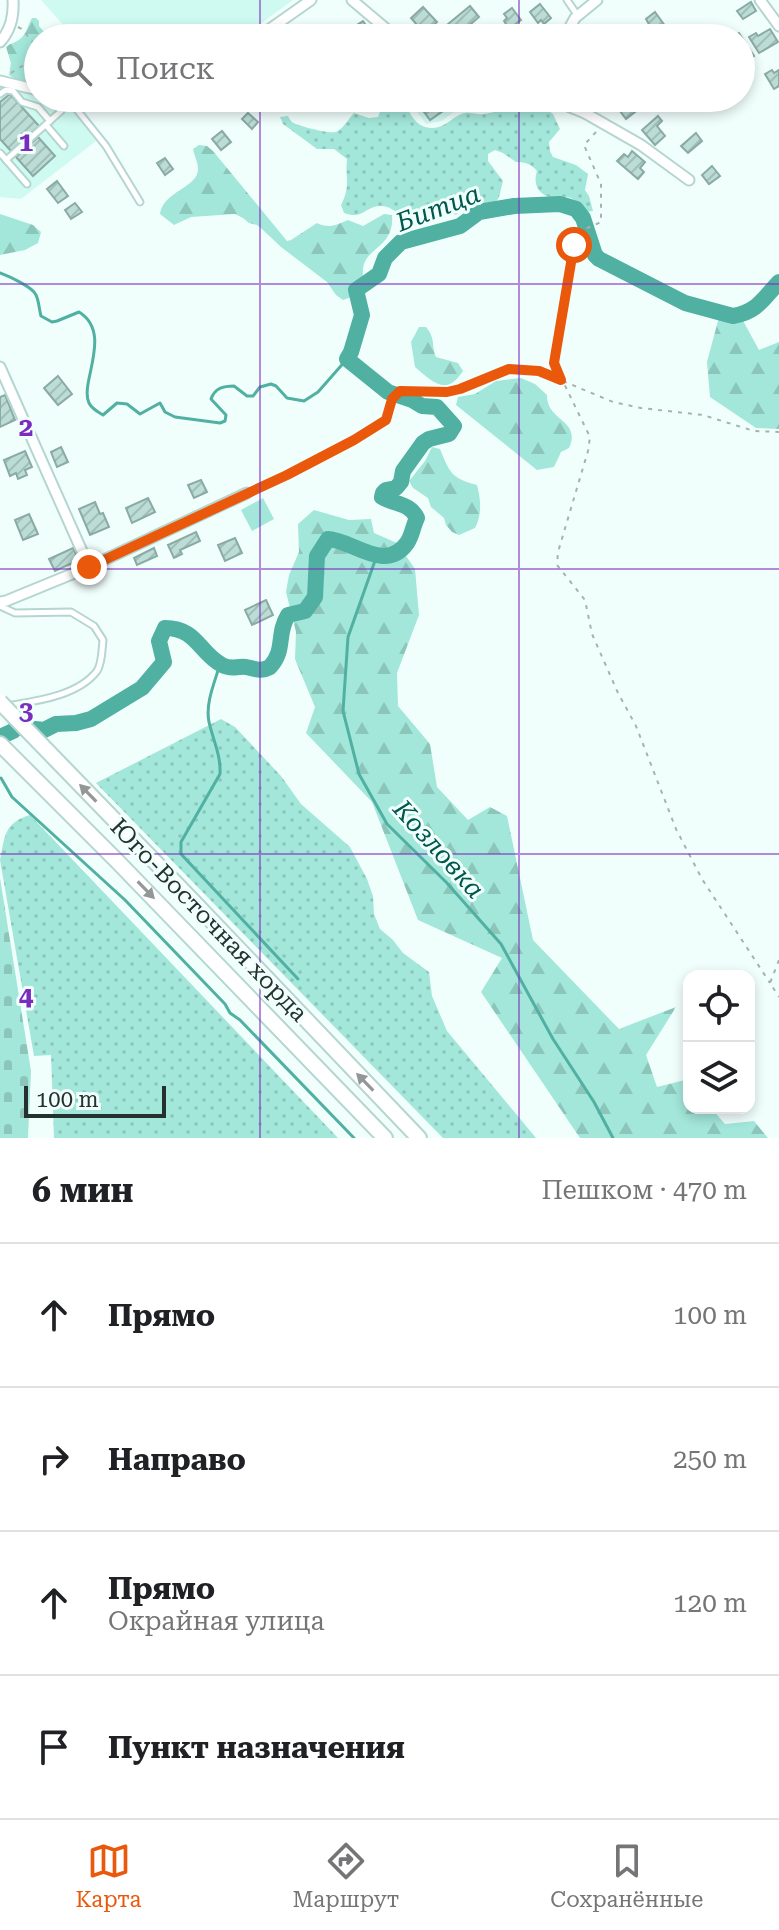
<!DOCTYPE html>
<html lang="ru">
<meta charset="utf-8">
<style>
:root{--surface:#fff;--page:#f6f6f6;--text:#202124;--muted:#757577;--line:#e0e0e0;--accent:#ea580c}
body{margin:0;font-family:"Roboto Serif",serif;background:var(--page);color:var(--text)}
.controls{position:absolute;right:24px;bottom:24px;display:grid;overflow:hidden;border-radius:16px;box-shadow:0 4px 12px #0003}
.controls button{width:72px;height:72px;display:grid;place-items:center;padding:0;border:0;border-bottom:2px solid var(--line);background:var(--surface);color:var(--text);font:40px sans-serif}
.scale{position:absolute;left:24px;bottom:20px;width:142px;box-sizing:border-box;padding-left:8px;border:4px solid #24312e;border-top:0;font-size:22px;line-height:28px;white-space:nowrap;color:#24312e;-webkit-text-stroke:6px #f1fffc;paint-order:stroke}
.stop{position:absolute;width:24px;height:24px;margin:-18px;border:6px solid #ea580c;border-radius:50%;background:#fff}
.stop.end{background:#ea580c;border-color:#fff;box-shadow:0 2px 8px #0008}
.list{margin:0;padding:0;list-style:none}
h2{display:flex;justify-content:space-between;align-items:center;height:104px;margin:0;padding:0 32px;font-size:34px}
h2 small{font-size:26px;font-weight:400;color:var(--muted)}
.list li{display:grid;grid-template-columns:52px 1fr auto;gap:24px;align-items:center;box-sizing:border-box;height:144px;padding:0 32px;border-top:2px solid var(--line)}
.list b{display:block;font-size:30px;white-space:nowrap}
.list p{margin:0;font-size:26px;white-space:nowrap;color:var(--muted)}
.list em{font-size:26px;font-style:normal;color:var(--muted)}
.icon{flex:none;width:44px;height:44px;fill:none;stroke:currentColor;stroke-width:2;stroke-linecap:round;stroke-linejoin:round}
.map{position:relative;flex:none;width:779px;height:1138px;overflow:hidden}
.search{position:absolute;background:var(--surface);box-shadow:0 4px 12px #0003;left:24px;right:24px;top:24px;height:88px;display:flex;align-items:center;gap:20px;box-sizing:border-box;padding:0 28px;border-radius:44px;color:var(--muted);font-size:30px}
.sheet{height:680px;background:var(--surface)}
nav{display:flex;justify-content:space-around;align-items:center;box-sizing:border-box;height:112px;border-top:2px solid var(--line);background:var(--surface);font-size:22px;color:var(--muted)}
nav a{display:grid;justify-items:center;gap:4px}
nav .on{color:var(--accent)}
.map>svg:first-child{display:block}
.built{fill:#cefaf2}
.grass{fill:url(#grass-dots)}
.forest{fill:url(#forest-firs)}
.cemetery{fill:url(#cemetery-stones)}
.green{fill:#a3e6da}
.lines{fill:none;stroke-linecap:round;stroke-linejoin:round}
.stream{stroke:#50b0a2;stroke-width:3}
.river{stroke:#50b0a2;stroke-width:16}
.building{fill:url(#building-hatch);stroke:#8aaaa4;stroke-width:2}
.lane-casing{stroke:#b5d6d0;stroke-width:9}
.street-casing{stroke:#b5d6d0;stroke-width:13}
.primary-casing{stroke:#b5d6d0;stroke-width:18}
.path{stroke:#a5b2af;stroke-width:2;stroke-dasharray:4 6;stroke-linecap:butt}
.lane{stroke:#fff;stroke-width:5}
.street{stroke:#fff;stroke-width:9}
.primary{stroke:#fff;stroke-width:14}
.primary-bridge-casing{stroke:#b5d6d0;stroke-width:18;stroke-linecap:butt}
.primary-bridge{stroke:#fff;stroke-width:14}
.oneway{fill:#929896}
.route{stroke:#ea580c;stroke-width:10}
.grid{fill:none;stroke:#7b2cbf;stroke-width:2;stroke-opacity:0.55}
.labels{text-anchor:middle;dominant-baseline:central;stroke-width:6;stroke-linejoin:round;paint-order:stroke}
.street-label{font-size:24px;fill:#24312e;stroke:#f1fffc}
.water-label{font-size:26px;font-style:italic;fill:#00574d;stroke:#f1fffc}
.grid-label{font-size:26px;text-anchor:middle;font-weight:bold;fill:#7b2cbf;stroke:#f1fffc;stroke-width:6;stroke-linejoin:round;paint-order:stroke}
</style>
<div class="map">
<svg width="779" height="1138" viewBox="0 0 779 1138">
<defs>
<pattern id="grass-dots" width="8" height="8" patternUnits="userSpaceOnUse" patternTransform="scale(2)"><rect width="8" height="8" fill="#a3e6da"/><path d="M2 2h.1M6 6h.1" fill="none" stroke="#8cc6bb" stroke-width="1.8" stroke-linecap="round"/></pattern>
<pattern id="forest-firs" width="22" height="20" patternUnits="userSpaceOnUse" patternTransform="scale(2)"><rect width="22" height="20" fill="#a3e6da"/><path d="M5 1l3.5 6h-7zM16 11l3.5 6h-7z" fill="#8cc6bb"/></pattern>
<pattern id="cemetery-stones" width="16" height="16" patternUnits="userSpaceOnUse" patternTransform="scale(2)"><rect width="16" height="16" fill="#a3e6da"/><path d="M2 7V4a2 2 0 0 1 4 0v3zM10 15v-3a2 2 0 0 1 4 0v3z" fill="#8cc6bb"/></pattern>
<pattern id="building-hatch" width="6" height="6" patternUnits="userSpaceOnUse" patternTransform="scale(2)"><rect width="6" height="6" fill="#bbddd6"/><path d="M-1 1l2-2M0 6l6-6M5 7l2-2" fill="none" stroke="#a1beb8"/></pattern>
</defs>
<rect width="100%" height="100%" fill="#f1fffc"/>
<g class="built">
<path d="M 41,0 L 293,0 L 241,38 L 75,38 Z"/>
<path d="M 0,86 L 38,95 L 38,98 L 51,98 L 70,105 L 96,141 L 21,199 L 0,197 Z"/>
<path d="M 407,98 L 470,98 L 475,105 L 456,110 L 442,121 L 426,124 Z"/>
</g>
<g class="grass">
<path d="M 388,98 L 402,98 C 408,107 412,123 425,127 C 444,132 451,116 465,113 C 471,112 477,115 484,114 C 503,111 519,104 539,104 L 553,114 L 560,129 L 549,142 L 550,151 L 553,157 L 576,165 L 588,174 L 585,190 L 589,196 L 593,211 L 585,212 C 581,206 577,201 571,198 C 564,195 557,198 550,197 C 537,194 533,182 537,171 C 531,164 526,162 516,162 L 503,153 L 495,150 L 488,154 L 488,161 L 503,181 L 499,197 L 494,205 L 469,204 L 456,215 L 449,212 L 444,205 C 432,205 427,214 415,217 C 401,221 394,205 380,206 C 364,207 363,220 344,213 L 341,205 C 351,185 345,180 347,159 L 334,149 L 317,149 L 283,124 L 280,117 L 288,116 C 289,118 290,120 292,122 C 297,126 330,134 336,132 C 343,129 349,118 354,113 L 369,118 L 378,117 L 384,102 Z"/>
<path d="M 221,719 L 235,727 L 281,776 L 301,804 L 350,847 L 367,879 L 373,896 L 374,914 L 380,929 L 393,940 L 403,953 L 429,972 L 432,996 L 447,1031 L 536,1138 L 443,1138 L 96,783 Z"/>
<path d="M 30,815 L 338,1138 L 54,1138 L 51,1055 L 34,1056 L 0,860 C 5,836 4,823 30,815 Z"/>
</g>
<g class="forest">
<path d="M 32,18 L 36,18 L 39,21 L 39,26 L 47,35 L 46,38 L 38,38 L 30,60 L 34,67 L 38,67 L 38,85 L 36,85 L 20,82 L 9,75 L 11,63 L 6,47 C 10,43 16,43 21,38 C 27,33 28,24 32,18 Z"/>
<path d="M 199,145 L 207,146 L 213,151 L 287,241 L 291,240 L 317,223 C 329,229 336,225 348,220 L 363,226 L 384,214 L 392,215 C 395,250 360,247 363,275 L 352,288 L 351,297 L 343,300 L 336,295 L 327,282 L 281,247 L 263,230 L 257,225 L 249,223 L 243,218 L 235,214 L 191,217 L 174,225 L 160,214 C 163,191 198,188 198,169 C 198,162 194,155 193,149 Z"/>
<path d="M 0,214 L 33,225 L 41,232 L 38,243 L 25,250 L 0,255 Z"/>
<path d="M 719,317 L 741,317 L 759,350 L 779,342 L 779,429 L 756,428 L 710,397 L 707,362 Z"/>
<path d="M 419,327 L 426,327 C 436,339 431,345 436,357 L 458,363 L 463,371 C 446,397 433,382 415,367 L 411,342 Z"/>
<path d="M 521,378 L 535,384 L 547,395 C 546,421 582,420 569,448 L 561,452 L 554,467 L 537,470 L 456,405 L 458,397 L 475,394 L 496,381 Z"/>
<path d="M 432,447 L 440,449 C 450,473 451,478 477,485 C 481,500 482,515 475,528 L 459,535 L 452,532 L 446,525 L 444,518 L 431,507 L 428,498 L 413,488 L 409,481 L 425,461 Z"/>
<path d="M 314,510 L 349,520 L 371,519 L 374,533 L 397,543 L 415,569 L 419,615 L 397,673 L 398,706 L 430,744 L 437,787 L 468,820 L 490,807 L 507,816 L 533,940 L 619,1029 L 676,1007 L 646,1055 L 657,1087 L 689,1079 L 689,1108 L 713,1108 L 712,1109 L 725,1124 L 754,1121 L 768,1138 L 580,1138 L 481,992 L 502,958 L 418,920 L 372,802 L 306,733 L 315,707 L 295,659 L 296,632 L 286,592 L 289,575 L 299,552 L 298,524 Z"/>
</g>
<path class="cemetery" d="M 0,878 L 31,1071 L 28,1138 L 0,1138 Z"/>
<path class="green" d="M 263,498 L 274,519 L 252,531 L 241,510 Z"/>
<g class="lines">
<g class="stream">
<path d="M 0,273 C 8,276 33,287 36,295 C 39,301 39,309 41,316 L 52,322 L 57,321 L 79,312 C 105,328 92,360 88,384 C 87,390 86,397 89,403 C 92,409 98,412 103,415 L 117,403 L 127,404 L 140,414 L 160,403 L 165,412 L 175,417 L 220,423 L 225,421 L 226,415 L 211,399 C 215,388 223,386 234,386 L 247,396 L 253,396 L 260,387 L 271,384 L 276,386 L 287,398 L 304,401 L 318,392 L 347,359"/>
<path d="M 377,555 L 348,637 L 343,711 L 359,774 L 387,824 L 446,882 L 501,944 L 553,1039 L 594,1102 L 613,1138"/>
<path d="M 220,664 C 215,682 205,703 209,722 C 213,740 221,755 220,774 L 181,842 L 181,854 L 298,979"/>
<path d="M 1,778 L 12,797 L 125,900 L 225,1004 L 230,1013 L 240,1020 L 354,1138"/>
</g>
<path class="river" d="M 0,737 L 13,731 L 17,727 L 44,730 L 56,724 L 76,723 L 91,719 L 142,688 L 164,662 L 159,641 L 165,628 C 197,628 199,653 222,665 C 232,670 236,666 246,667 C 256,669 260,672 270,667 C 286,649 276,635 288,615 L 305,611 L 315,597 L 317,556 L 328,539 C 353,540 385,574 407,543 C 412,536 413,526 417,518 C 410,503 396,505 382,497 L 383,493 L 386,490 L 396,488 L 401,482 L 403,471 L 423,443 L 429,439 L 449,434 L 454,426 L 437,407 L 422,406 L 412,400 L 388,392 L 347,359 L 351,352 L 362,315 L 356,290 L 379,274 L 385,258 L 401,242 L 460,226 L 479,212 L 514,206 L 560,204 L 576,209 L 583,218 L 595,255 L 599,259 L 685,303 L 733,316 C 757,312 763,299 779,282"/>
</g>
<g class="building">
<path d="M 751,2 L 756,11 L 743,19 L 737,11 Z"/>
<path d="M 540,4 L 551,18 L 544,24 L 541,20 L 538,23 L 530,12 Z"/>
<path d="M 470,6 L 479,17 L 464,30 L 461,26 L 455,32 L 448,24 Z"/>
<path d="M 423,7 L 437,22 L 425,34 L 411,18 Z"/>
<path d="M 512,8 L 521,20 L 509,29 L 504,21 L 507,18 L 504,14 Z"/>
<path d="M 655,12 L 668,30 L 656,38 L 645,38 L 641,32 L 650,26 L 646,19 Z"/>
<path d="M 363,21 L 371,33 L 363,38 L 352,38 L 347,31 Z"/>
<path d="M 770,29 L 778,42 L 759,53 L 749,37 L 756,33 L 758,36 Z"/>
<path d="M 739,33 L 754,56 L 741,65 L 741,38 L 731,38 Z"/>
<path d="M 772,70 L 774,73 L 779,70 L 779,86 L 774,89 L 765,74 Z"/>
<path d="M 10,94 L 39,126 L 11,151 L 0,139 L 0,102 Z"/>
<path d="M 414,98 L 438,98 L 446,109 L 430,120 Z"/>
<path d="M 636,98 L 644,105 L 626,119 L 620,111 Z"/>
<path d="M 248,113 L 258,122 L 252,129 L 242,119 Z"/>
<path d="M 658,116 L 662,121 L 657,126 L 665,136 L 655,145 L 642,130 Z"/>
<path d="M 222,131 L 231,142 L 221,150 L 212,139 Z"/>
<path d="M 696,133 L 702,141 L 688,153 L 681,146 Z"/>
<path d="M 38,137 L 55,156 L 33,176 L 16,157 Z"/>
<path d="M 632,151 L 645,162 L 640,168 L 644,172 L 638,179 L 617,161 L 624,154 L 628,157 Z"/>
<path d="M 165,158 L 173,169 L 165,175 L 157,163 Z"/>
<path d="M 712,166 L 720,176 L 709,184 L 702,175 Z"/>
<path d="M 57,181 L 68,196 L 58,203 L 47,189 Z"/>
<path d="M 75,203 L 82,212 L 71,219 L 65,210 Z"/>
<path d="M 58,376 L 72,394 L 58,405 L 44,388 Z"/>
<path d="M 5,395 L 15,420 L 0,427 L 0,397 Z"/>
<path d="M 61,447 L 68,462 L 57,467 L 51,452 Z"/>
<path d="M 25,451 L 32,467 L 25,470 L 27,475 L 18,479 L 16,473 L 10,476 L 4,460 Z"/>
<path d="M 201,480 L 207,492 L 194,498 L 188,485 Z"/>
<path d="M 148,498 L 155,512 L 132,523 L 126,508 Z"/>
<path d="M 95,502 L 100,514 L 103,513 L 109,527 L 90,535 L 79,509 Z"/>
<path d="M 29,514 L 38,534 L 23,540 L 15,520 Z"/>
<path d="M 196,532 L 200,541 L 180,550 L 182,554 L 174,558 L 168,545 Z"/>
<path d="M 235,538 L 242,553 L 225,561 L 218,545 Z"/>
<path d="M 73,548 L 79,560 L 55,571 L 49,559 Z"/>
<path d="M 154,548 L 157,556 L 137,565 L 134,558 Z"/>
<path d="M 266,600 L 273,615 L 252,625 L 245,610 Z"/>
</g>
<g class="lines">
<g class="lane-casing">
<g id="lane">
<path d="M 567,0 L 578,16"/>
<path d="M 0,94 L 6,90 L 13,91 L 22,102 L 38,107 L 50,121"/>
<path d="M 71,98 L 74,106 L 106,146 L 140,202"/>
<path d="M 46,125 L 64,146"/>
<path d="M 0,153 L 27,184"/>
<path d="M 6,160 L 61,111 L 67,98"/>
<path d="M 0,606 L 15,613 L 71,612 L 94,626 L 103,640 C 102,649 102,664 97,671 C 78,696 36,701 7,706"/>
</g>
</g>
<g class="street-casing">
<g id="street">
<path d="M 352,0 L 397,38"/>
<path d="M 760,0 L 779,26"/>
<path d="M 257,38 L 311,0"/>
<path d="M 564,38 L 575,18 L 597,0"/>
<path d="M 0,42 C 11,30 14,16 13,0"/>
<path d="M 0,81 L 38,90"/>
<path d="M 548,98 L 585,113 L 641,145 L 689,180"/>
<path d="M 578,98 L 585,113"/>
<path d="M 0,367 L 89,567"/>
<path d="M 0,602 L 6,601 L 89,567 L 247,493"/>
</g>
</g>
<g class="primary-casing">
<g id="primary">
<path d="M 0,744 L 117,861 L 385,1138"/>
<path d="M 64,768 L 189,897 L 419,1138"/>
</g>
</g>
<g class="path">
<path d="M 18,27 L 22,29 L 38,49"/>
<path d="M 11,73 L 38,56"/>
<path d="M 596,132 L 584,145 L 601,184 L 601,222 L 583,230 L 574,245 L 554,363 L 590,437 L 588,451 L 558,552 L 557,565 L 585,600 L 592,634 L 618,693 L 636,726 L 676,829 L 702,879 L 770,983"/>
<path d="M 256,489 L 287,475 L 354,440 L 386,420 L 392,399 L 400,391 L 447,392 L 460,389 L 509,369 L 525,369 L 539,371 L 613,402 L 641,408 L 703,415 L 754,431 L 779,432"/>
<path d="M 779,960 L 770,983 L 779,997"/>
</g>
<use href="#lane" class="lane"/>
<use href="#street" class="street"/>
<use href="#primary" class="primary"/>
<g class="primary-bridge-casing">
<path id="primary-bridge" d="M 0,702 L 64,768"/>
</g>
<use href="#primary-bridge" class="primary-bridge"/>
</g>
<defs><path id="oneway-solid" d="M-6-.8H1V-3.2L6.5 0L1 3.2V.8H-6Z" transform="scale(2)"/></defs>
<g class="oneway">
<use href="#oneway-solid" transform="translate(88 793) rotate(-134)"/>
<use href="#oneway-solid" transform="translate(146 890) rotate(46)"/>
<use href="#oneway-solid" transform="translate(365 1082) rotate(-134)"/>
</g>
<g class="lines">
<path class="route" d="M 89,567 L 287,475 L 354,440 L 386,420 L 392,399 L 400,391 L 447,392 L 460,389 L 509,369 L 539,371 L 561,380 L 554,363 L 574,245"/>
</g>
<path class="grid" d="M 260,0 L 260,38M 519,0 L 519,38M 260,98 L 260,1138M 519,98 L 519,1138M 0,284 L 779,284M 0,569 L 779,569M 0,854 L 779,854"/>
<g class="labels">
<g class="street-label">
<text transform="translate(209 920) rotate(46)">Юго-Восточная хорда</text>
</g>
<g class="water-label">
<text transform="translate(438 208) rotate(-21)">Битца</text>
<text transform="translate(439 849) rotate(48)">Козловка</text>
</g>
</g>
<g class="grid-label">
<text x="26" y="151">1</text>
<text x="26" y="436">2</text>
<text x="26" y="720">3</text>
<text x="26" y="1005">4</text>
</g>
</svg>
<div class="controls">
<button><svg class="icon" aria-label="locate" viewBox="0 0 24 24"><circle cx="12" cy="12" r="6"/><path d="M12 2v4M12 18v4M2 12h4M18 12h4"/></svg></button>
<button><svg class="icon" aria-label="layers" viewBox="0 0 24 24"><path d="M12 4l9 5-9 5-9-5zM3 14l9 5 9-5"/></svg></button>
</div>
<div class="scale">100 m</div>
<div class="stop" style="left:574px;top:245px"></div>
<div class="stop end" style="left:89px;top:567px"></div>
<div class="search"><svg class="icon" aria-label="search" viewBox="0 0 24 24"><circle cx="10" cy="10" r="6"/><path d="M15 15l6 6"/></svg>Поиск</div>
</div>
<section class="sheet">
<h2>6 мин<small>Пешком · 470 m</small></h2>
<ul class="list">
<li><svg class="icon" aria-label="ahead" viewBox="0 0 24 24"><path d="M12 20V5M6 11l6-6 6 6"/></svg><div><b>Прямо</b></div><em>100 m</em></li>
<li><svg class="icon" aria-label="right" viewBox="0 0 24 24"><path d="M7 20v-9h11M14 6l5 5-5 5"/></svg><div><b>Направо</b></div><em>250 m</em></li>
<li><svg class="icon" aria-label="ahead" viewBox="0 0 24 24"><path d="M12 20V5M6 11l6-6 6 6"/></svg><div><b>Прямо</b><p>Окрайная улица</p></div><em>120 m</em></li>
<li><svg class="icon" aria-label="arrive" viewBox="0 0 24 24"><path d="M6 21V4h12l-3 4 3 4H6"/></svg><div><b>Пункт назначения</b></div></li>
</ul>
</section>
<nav>
<a class="on"><svg class="icon" aria-label="map" viewBox="0 0 24 24"><path d="M3 6l6-2 6 2 6-2v14l-6 2-6-2-6 2zM9 4v14M15 6v14"/></svg>Карта</a>
<a><svg class="icon" aria-label="directions" viewBox="0 0 24 24"><path d="M12 3l9 9-9 9-9-9zM9 14v-3h6M13 9l2 2-2 2"/></svg>Маршрут</a>
<a><svg class="icon" aria-label="saved" viewBox="0 0 24 24"><path d="M7 4h10v16l-5-4-5 4z"/></svg>Сохранённые</a>
</nav>
